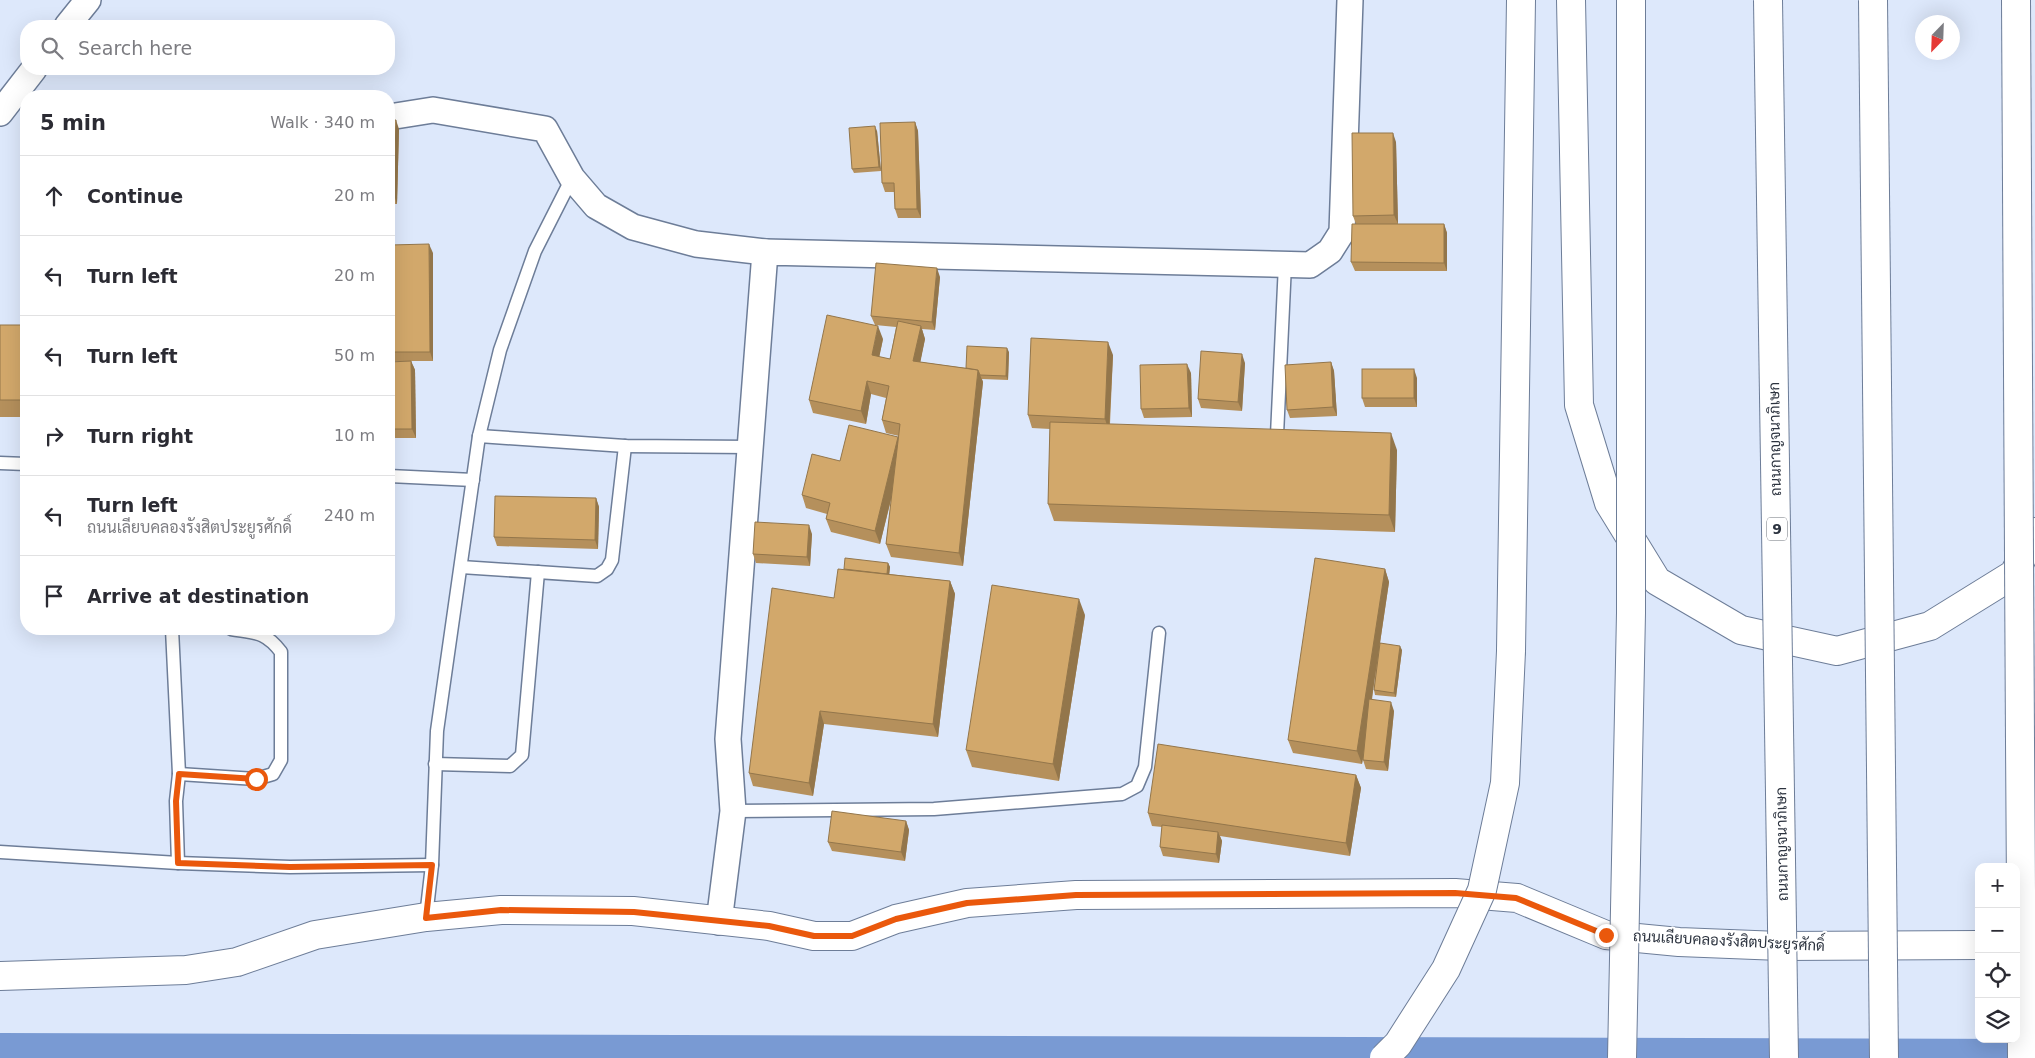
<!DOCTYPE html>
<meta charset="utf-8">
<style>
:root{--surface:#fff;--page:#f7f7f7;--text:#2b2b33;--muted:#7c7c81;--line:#e1e1e2}
body{margin:0;font-family:"DejaVu Sans",Sarabun,sans-serif;background:var(--page);color:var(--text)}
.controls{position:absolute;right:15px;bottom:15px;display:grid;overflow:hidden;border-radius:10px;box-shadow:0 5px 20px #0002}
.controls button{width:45px;height:45px;display:grid;place-items:center;padding:0;border:0;border-bottom:1px solid var(--line);background:var(--surface);color:var(--text);font:25px sans-serif}
.compass{position:absolute;left:1915px;top:15px;width:45px;height:45px;border-radius:50%;background:var(--surface);box-shadow:0 5px 20px #0002;rotate:203deg}
.stop{position:absolute;width:15px;height:15px;margin:-11px;border:4px solid #ea580c;border-radius:50%;background:#fff}
.stop.end{background:#ea580c;border-color:#fff;box-shadow:0 1px 5px #0008}
.list{margin:0;padding:0;list-style:none}
h2{display:flex;justify-content:space-between;align-items:center;height:65px;margin:0;padding:0 20px;font-size:21px}
h2 small{font-size:16px;font-weight:400;color:var(--muted)}
.list li{display:grid;grid-template-columns:32px 1fr auto;gap:15px;align-items:center;box-sizing:border-box;height:80px;padding:0 20px;border-top:1px solid var(--line)}
.list b{display:block;font-size:19px;white-space:nowrap}
.list p{margin:0;font-size:16px;white-space:nowrap;color:var(--muted)}
.list em{font-size:16px;font-style:normal;color:var(--muted)}
.icon{flex:none;width:28px;height:28px;fill:none;stroke:currentColor;stroke-width:2;stroke-linecap:round;stroke-linejoin:round}
.map{position:relative;flex:none;width:2035px;height:1058px;overflow:hidden}
.search{position:absolute;background:var(--surface);box-shadow:0 5px 20px #0002;left:20px;top:20px;width:375px;height:55px;display:flex;align-items:center;gap:12px;box-sizing:border-box;padding:0 18px;border-radius:20px;color:var(--muted);font-size:19px}
.panel{position:absolute;background:var(--surface);box-shadow:0 5px 20px #0002;left:20px;top:90px;width:375px;height:545px;border-radius:20px}
.map>svg:first-child{display:block}
.water{fill:#799ad3}
.lines{fill:none;stroke-linecap:round;stroke-linejoin:round}
.service-casing{stroke:#6d7d98;stroke-width:15}
.minor-casing{stroke:#6d7d98;stroke-width:28}
.tertiary-casing{stroke:#6d7d98;stroke-width:30}
.motorway-casing{stroke:#6d7d98;stroke-width:30}
.service{stroke:#fff;stroke-width:12}
.minor{stroke:#fff;stroke-width:25}
.tertiary{stroke:#fff;stroke-width:28}
.motorway{stroke:#fff;stroke-width:28}
.motorway-bridge-casing{stroke:#6d7d98;stroke-width:30;stroke-linecap:butt}
.motorway-bridge{stroke:#fff;stroke-width:28}
.wall{fill:#b5905c}
.shaded-wall{fill:#93764b}
.building{fill:#d2a86b;stroke:#93764b}
.route{stroke:#ea580c;stroke-width:6}
.labels{text-anchor:middle;dominant-baseline:central;stroke-width:4;stroke-linejoin:round;paint-order:stroke}
.shield{fill:#fff;stroke:#6b7079;stroke-width:1}
.shield-label{font-size:14px;font-weight:bold;fill:#2c333f}
.street-label{font-size:15px;fill:#2c333f;stroke:#fff}
</style>
<div class="map">
<svg width="2035" height="1058" viewBox="0 0 2035 1058">
<rect width="100%" height="100%" fill="#dde8fb"/>
<path class="water" d="M 0,1033 L 2035,1039 L 2035,1058 L 0,1058 Z"/>
<g class="lines">
<g class="service-casing">
<g id="service">
<path d="M 1277,435 L 1285,264"/>
<path d="M 479,436 L 500,350 L 535,251 L 572,178"/>
<path d="M 0,463 L 26,464"/>
<path d="M 389,476 L 473,480"/>
<path d="M 461,567 L 597,576 L 607,569 L 612,560 L 625,446"/>
<path d="M 172,629 L 179,774 L 176,801 L 178,863 L 290,867 L 432,865"/>
<path d="M 435,764 L 510,766 L 522,755 L 538,572"/>
<path d="M 179,774 L 256,779 L 273,774 L 281,760 L 281,652 C 265,631 255,633 231,629"/>
<path d="M 733,811 L 934,809 L 1122,794 L 1137,786 L 1145,767 L 1159,633"/>
<path d="M 0,852 L 178,863"/>
<path d="M 426,917 L 432,865 L 437,731 L 479,436 L 625,446 L 751,447"/>
</g>
</g>
<g class="minor-casing">
<g id="minor">
<path d="M 67,26 L 88,0"/>
<path d="M 0,113 L 34,69"/>
<path d="M 389,117 L 433,110 L 545,129 L 572,178 L 596,206 L 633,227 L 696,244 L 765,252"/>
<path d="M 719,922 L 733,811 L 728,739 L 765,252 L 1310,265 L 1330,251 L 1342,232 L 1350,0"/>
</g>
</g>
<g class="tertiary-casing">
<path id="tertiary" d="M 0,976 L 186,970 L 237,962 L 315,935 L 426,917 L 501,910 L 633,911 L 769,926 L 814,936 L 852,936 L 896,919 L 967,903 L 1076,895 L 1455,893 L 1517,898 L 1606,935 L 1679,942 L 1782,946 L 1979,945"/>
</g>
<g class="motorway-casing">
<g id="motorway">
<path d="M 1571,0 L 1579,405 L 1609,503 L 1657,581 L 1741,630 L 1837,651 L 1930,626 L 2014,574 L 2035,532"/>
<path d="M 1511,651 L 1521,0"/>
<path d="M 2020,741 L 2021,892"/>
</g>
</g>
<use href="#service" class="service"/>
<use href="#minor" class="minor"/>
<use href="#tertiary" class="tertiary"/>
<use href="#motorway" class="motorway"/>
<g class="motorway-bridge-casing">
<g id="motorway-bridge">
<path d="M 1768,0 L 1784,1058"/>
<path d="M 1873,0 L 1884,1058"/>
<path d="M 2016,0 L 2020,741"/>
<path d="M 2021,892 L 2022,1058"/>
<path d="M 1384,1058 L 1398,1044 L 1446,969 L 1482,890 L 1505,783 L 1511,651"/>
<path d="M 1622,1058 L 1631,613 L 1631,0"/>
</g>
</g>
<use href="#motorway-bridge" class="motorway-bridge"/>
</g>
<g class="wall">
<path d="M 389,120 L 399,129 L 397,204 L 389,204 Z"/>
<path d="M 915,122 L 918,131 L 921,218 L 898,218 L 895,209 L 894,192 L 885,192 L 882,183 Z"/>
<path d="M 877,131 L 881,171 L 854,173 L 852,169 Z"/>
<path d="M 1396,142 L 1398,224 L 1444,224 L 1447,233 L 1447,271 L 1355,271 L 1351,262 L 1356,224 L 1353,216 Z"/>
<path d="M 433,253 L 433,361 L 393,361 L 390,352 Z"/>
<path d="M 940,277 L 935,330 L 922,329 L 925,339 L 920,362 L 966,368 L 1009,352 L 1008,380 L 982,379 L 983,382 L 963,566 L 891,557 L 886,544 L 892,496 L 880,544 L 831,532 L 826,519 L 827,514 L 806,508 L 802,495 L 840,461 L 898,438 L 899,436 L 886,433 L 882,420 L 886,398 L 871,394 L 866,424 L 813,413 L 809,400 L 883,339 L 879,357 L 890,359 L 896,327 L 875,325 L 871,316 Z"/>
<rect x="0" y="325" width="26" height="92"/>
<path d="M 1113,355 L 1110,424 L 1397,450 L 1395,532 L 1054,521 L 1048,504 L 1050,429 L 1032,428 L 1028,415 Z"/>
<path d="M 411,361 L 415,370 L 416,438 L 391,438 L 389,432 L 389,362 Z"/>
<path d="M 1331,362 L 1334,371 L 1337,416 L 1290,418 L 1287,410 Z"/>
<path d="M 1245,363 L 1242,411 L 1201,408 L 1198,399 Z"/>
<path d="M 1191,373 L 1192,417 L 1144,418 L 1141,409 Z"/>
<path d="M 1417,378 L 1417,407 L 1365,407 L 1362,398 Z"/>
<path d="M 596,498 L 599,507 L 598,549 L 497,546 L 494,537 Z"/>
<path d="M 812,534 L 810,566 L 756,563 L 753,554 Z"/>
<path d="M 888,563 L 890,567 L 889,574 L 950,581 L 955,594 L 938,737 L 824,724 L 813,796 L 753,786 L 749,773 L 834,598 L 844,569 Z"/>
<path d="M 1385,569 L 1389,582 L 1380,643 L 1402,650 L 1396,697 L 1375,695 L 1374,690 L 1376,668 L 1372,700 L 1394,711 L 1388,771 L 1366,769 L 1363,760 L 1364,753 L 1362,764 L 1293,753 L 1288,740 Z"/>
<path d="M 1085,615 L 1059,781 L 972,767 L 966,750 Z"/>
<path d="M 1356,775 L 1361,788 L 1350,856 L 1220,836 L 1222,841 L 1219,863 L 1163,856 L 1160,847 L 1162,827 L 1152,826 L 1148,813 Z"/>
<path d="M 906,821 L 909,830 L 905,861 L 832,851 L 828,842 Z"/>
</g>
<g class="shaded-wall">
<path d="M 396,120 L 399,129 L 397,204 L 394,195 Z"/>
<path d="M 915,122 L 918,131 L 921,218 L 917,209 Z"/>
<path d="M 875,126 L 877,131 L 881,171 L 879,167 Z"/>
<path d="M 1393,133 L 1396,142 L 1398,224 L 1394,215 Z"/>
<path d="M 1444,224 L 1447,233 L 1447,271 L 1444,263 Z"/>
<path d="M 389,226 L 390,229 L 389,271 Z"/>
<path d="M 429,244 L 433,253 L 433,361 L 430,352 Z"/>
<path d="M 937,268 L 940,277 L 935,330 L 932,322 Z"/>
<path d="M 878,326 L 883,339 L 877,368 L 872,355 Z"/>
<path d="M 921,326 L 925,339 L 918,374 L 913,361 Z"/>
<path d="M 1108,342 L 1113,355 L 1109,432 L 1105,419 Z"/>
<path d="M 1007,348 L 1009,352 L 1008,380 L 1006,376 Z"/>
<path d="M 1242,354 L 1245,363 L 1242,411 L 1238,402 Z"/>
<path d="M 411,361 L 415,370 L 416,438 L 412,429 Z"/>
<path d="M 1331,362 L 1334,371 L 1337,416 L 1333,407 Z"/>
<path d="M 1187,364 L 1191,373 L 1192,417 L 1189,408 Z"/>
<path d="M 1414,369 L 1417,378 L 1417,407 L 1414,398 Z"/>
<path d="M 978,370 L 983,382 L 963,566 L 959,553 Z"/>
<path d="M 867,381 L 871,394 L 866,424 L 861,411 Z"/>
<path d="M 1391,433 L 1397,450 L 1395,532 L 1389,515 Z"/>
<path d="M 898,437 L 903,450 L 880,544 L 875,531 Z"/>
<path d="M 596,498 L 599,507 L 598,549 L 595,540 Z"/>
<path d="M 809,525 L 812,534 L 810,566 L 807,557 Z"/>
<path d="M 888,563 L 890,567 L 888,588 L 886,583 Z"/>
<path d="M 1385,569 L 1389,582 L 1362,764 L 1357,751 Z"/>
<path d="M 950,581 L 955,594 L 938,737 L 933,724 Z"/>
<path d="M 1079,599 L 1085,615 L 1059,781 L 1053,764 Z"/>
<path d="M 1400,646 L 1402,650 L 1396,697 L 1394,693 Z"/>
<path d="M 1391,702 L 1394,711 L 1388,771 L 1384,762 Z"/>
<path d="M 820,711 L 824,724 L 813,796 L 809,783 Z"/>
<path d="M 1356,775 L 1361,788 L 1350,856 L 1346,843 Z"/>
<path d="M 906,821 L 909,830 L 905,861 L 901,852 Z"/>
<path d="M 1218,832 L 1222,841 L 1219,863 L 1216,854 Z"/>
</g>
<g class="building">
<path d="M 389,120 L 396,120 L 394,195 L 389,195 Z"/>
<path d="M 915,122 L 917,209 L 895,209 L 894,183 L 882,183 L 880,123 Z"/>
<path d="M 875,126 L 879,167 L 852,169 L 849,128 Z"/>
<path d="M 1352,133 L 1393,133 L 1394,215 L 1353,216 Z"/>
<path d="M 1352,224 L 1444,224 L 1444,263 L 1351,262 Z"/>
<path d="M 429,244 L 430,352 L 390,352 L 390,245 Z"/>
<path d="M 876,263 L 937,268 L 932,322 L 871,316 Z"/>
<path d="M 827,315 L 878,326 L 872,355 L 890,359 L 898,321 L 921,326 L 913,361 L 978,370 L 959,553 L 886,544 L 900,424 L 882,420 L 889,386 L 867,381 L 861,411 L 809,400 Z"/>
<rect x="0" y="325" width="26" height="75"/>
<path d="M 1031,338 L 1108,342 L 1105,419 L 1028,415 Z"/>
<path d="M 967,346 L 1007,348 L 1006,376 L 980,375 L 978,370 L 966,368 Z"/>
<path d="M 1201,351 L 1242,354 L 1238,402 L 1198,399 Z"/>
<path d="M 411,361 L 412,429 L 389,429 L 389,362 Z"/>
<path d="M 1331,362 L 1333,407 L 1287,410 L 1285,365 Z"/>
<path d="M 1187,364 L 1189,408 L 1141,409 L 1140,365 Z"/>
<rect x="1362" y="369" width="52" height="29"/>
<path d="M 1050,422 L 1391,433 L 1389,515 L 1048,504 Z"/>
<path d="M 849,425 L 898,437 L 875,531 L 826,519 L 830,503 L 802,495 L 812,454 L 840,461 Z"/>
<path d="M 495,496 L 596,498 L 595,540 L 494,537 Z"/>
<path d="M 755,522 L 809,525 L 807,557 L 753,554 Z"/>
<path d="M 845,558 L 888,563 L 887,574 L 844,569 Z"/>
<path d="M 1315,558 L 1385,569 L 1357,751 L 1288,740 Z"/>
<path d="M 838,569 L 950,581 L 933,724 L 820,711 L 809,783 L 749,773 L 772,588 L 834,598 Z"/>
<path d="M 992,585 L 1079,599 L 1053,764 L 966,750 Z"/>
<path d="M 1380,643 L 1400,646 L 1394,693 L 1374,690 Z"/>
<path d="M 1369,699 L 1391,702 L 1384,762 L 1363,760 Z"/>
<path d="M 1158,744 L 1356,775 L 1346,843 L 1148,813 Z"/>
<path d="M 832,811 L 906,821 L 901,852 L 828,842 Z"/>
<path d="M 1162,825 L 1218,832 L 1216,854 L 1160,847 Z"/>
</g>
<g class="lines">
<path class="route" d="M 256,779 L 179,774 L 176,801 L 178,863 L 290,867 L 432,865 L 426,918 L 501,910 L 634,912 L 769,926 L 814,936 L 852,936 L 896,919 L 967,903 L 1076,895 L 1455,893 L 1516,898 L 1606,935"/>
</g>
<g class="labels">
<rect class="shield" x="1767" y="517.5" width="20" height="23" rx="4"/>
<g class="shield-label">
<text x="1777" y="529">9</text>
</g>
<g class="street-label">
<text transform="translate(1775 439) rotate(-91)">ถนนกาญจนาภิเษก</text>
<text transform="translate(1782 844) rotate(-91)">ถนนกาญจนาภิเษก</text>
<text transform="translate(1729 941) rotate(3)">ถนนเลียบคลองรังสิตประยูรศักดิ์</text>
</g>
</g>
</svg>
<div class="controls">
<button>+</button>
<button>−</button>
<button><svg class="icon" aria-label="locate" viewBox="0 0 24 24"><circle cx="12" cy="12" r="6"/><path d="M12 2v4M12 18v4M2 12h4M18 12h4"/></svg></button>
<button><svg class="icon" aria-label="layers" viewBox="0 0 24 24"><path d="M12 4l9 5-9 5-9-5zM3 14l9 5 9-5"/></svg></button>
</div>
<svg class="compass" viewBox="-18 -18 36 36"><path d="M0-13l5 13h-10z" fill="#e53935"/><path d="M0 13l5-13h-10z" fill="#7c7c81"/></svg>
<div class="stop" style="left:256px;top:779px"></div>
<div class="stop end" style="left:1606px;top:935px"></div>
<div class="search"><svg class="icon" aria-label="search" viewBox="0 0 24 24"><circle cx="10" cy="10" r="6"/><path d="M15 15l6 6"/></svg>Search here</div>
<section class="panel">
<h2>5 min<small>Walk · 340 m</small></h2>
<ul class="list">
<li><svg class="icon" aria-label="ahead" viewBox="0 0 24 24"><path d="M12 20V5M6 11l6-6 6 6"/></svg><div><b>Continue</b></div><em>20 m</em></li>
<li><svg class="icon" aria-label="left" viewBox="0 0 24 24"><path d="M17 20v-9H6M10 6l-5 5 5 5"/></svg><div><b>Turn left</b></div><em>20 m</em></li>
<li><svg class="icon" aria-label="left" viewBox="0 0 24 24"><path d="M17 20v-9H6M10 6l-5 5 5 5"/></svg><div><b>Turn left</b></div><em>50 m</em></li>
<li><svg class="icon" aria-label="right" viewBox="0 0 24 24"><path d="M7 20v-9h11M14 6l5 5-5 5"/></svg><div><b>Turn right</b></div><em>10 m</em></li>
<li><svg class="icon" aria-label="left" viewBox="0 0 24 24"><path d="M17 20v-9H6M10 6l-5 5 5 5"/></svg><div><b>Turn left</b><p>ถนนเลียบคลองรังสิตประยูรศักดิ์</p></div><em>240 m</em></li>
<li><svg class="icon" aria-label="arrive" viewBox="0 0 24 24"><path d="M6 21V4h12l-3 4 3 4H6"/></svg><div><b>Arrive at destination</b></div></li>
</ul>
</section>
</div>
